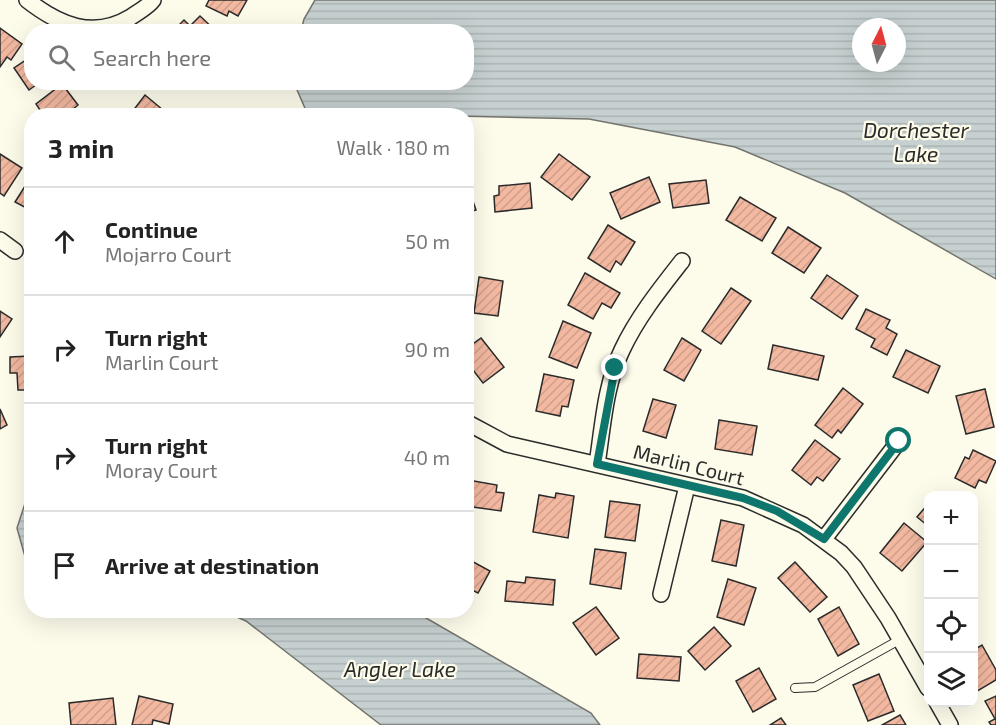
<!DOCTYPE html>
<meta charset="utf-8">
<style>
:root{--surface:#fff;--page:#f6f6f6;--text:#222;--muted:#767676;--line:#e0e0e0}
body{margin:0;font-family:"Exo 2",sans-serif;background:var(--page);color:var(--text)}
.controls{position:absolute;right:18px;bottom:18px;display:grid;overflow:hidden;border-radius:12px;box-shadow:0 6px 24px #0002}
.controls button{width:54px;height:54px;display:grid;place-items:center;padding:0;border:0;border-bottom:2px solid var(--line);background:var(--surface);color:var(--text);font:30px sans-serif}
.compass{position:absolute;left:852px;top:18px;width:54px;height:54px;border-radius:50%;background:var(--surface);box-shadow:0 6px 24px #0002;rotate:6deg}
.stop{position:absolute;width:18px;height:18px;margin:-14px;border:4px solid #0f766e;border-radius:50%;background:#fff}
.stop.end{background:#0f766e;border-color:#fff;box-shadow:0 2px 6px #0008}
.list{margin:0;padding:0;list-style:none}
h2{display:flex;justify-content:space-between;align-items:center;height:78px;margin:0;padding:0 24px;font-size:26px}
h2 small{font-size:20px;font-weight:400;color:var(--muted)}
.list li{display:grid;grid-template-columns:39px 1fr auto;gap:18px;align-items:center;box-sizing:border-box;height:108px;padding:0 24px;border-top:2px solid var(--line)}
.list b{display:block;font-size:22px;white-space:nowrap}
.list p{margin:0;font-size:20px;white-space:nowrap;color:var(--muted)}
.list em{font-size:20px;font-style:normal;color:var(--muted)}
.icon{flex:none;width:33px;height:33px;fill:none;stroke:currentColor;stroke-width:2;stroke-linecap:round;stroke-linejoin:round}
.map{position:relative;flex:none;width:996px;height:725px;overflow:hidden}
.search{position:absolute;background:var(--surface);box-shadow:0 6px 24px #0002;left:24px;top:24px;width:450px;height:66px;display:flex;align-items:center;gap:15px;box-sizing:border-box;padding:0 21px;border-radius:24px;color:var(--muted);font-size:22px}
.panel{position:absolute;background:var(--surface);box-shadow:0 6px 24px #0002;left:24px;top:108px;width:450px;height:510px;border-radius:24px}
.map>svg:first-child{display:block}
.water{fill:url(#water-rules);stroke:#74746e;stroke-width:1.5;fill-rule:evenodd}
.building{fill:url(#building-hatch);stroke:#2b2b2b;stroke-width:1.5}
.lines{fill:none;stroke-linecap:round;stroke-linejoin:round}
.lane-casing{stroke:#2b2b2b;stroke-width:10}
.street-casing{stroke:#2b2b2b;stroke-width:18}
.lane{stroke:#fdfbea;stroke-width:8}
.street{stroke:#fdfbea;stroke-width:15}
.route{stroke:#0f766e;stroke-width:8}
.labels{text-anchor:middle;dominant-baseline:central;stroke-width:4.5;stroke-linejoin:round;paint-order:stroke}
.street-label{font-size:20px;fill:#2b2b2b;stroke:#fdfbea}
.water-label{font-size:21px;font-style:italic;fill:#2b2b2b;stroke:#fdfbea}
</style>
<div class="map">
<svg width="996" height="725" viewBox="0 0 996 725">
<defs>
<pattern id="water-rules" width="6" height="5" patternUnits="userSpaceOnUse" patternTransform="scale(1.5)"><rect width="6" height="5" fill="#c7d0d0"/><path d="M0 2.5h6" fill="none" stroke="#abb3b3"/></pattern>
<pattern id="building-hatch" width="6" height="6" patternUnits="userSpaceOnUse" patternTransform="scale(1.5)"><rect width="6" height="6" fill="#f2b8a0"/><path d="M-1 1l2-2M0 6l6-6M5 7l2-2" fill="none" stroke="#d09e8a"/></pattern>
</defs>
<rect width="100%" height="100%" fill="#fdfbea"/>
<g class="water">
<path d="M 315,0 L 996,0 L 996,279 L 845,193 L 735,147 L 589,119 L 371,114 L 308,115 L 294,83 L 466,82 L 466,32 L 301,31 L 304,19 ZM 861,27 L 897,27 L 897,63 L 861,63 Z"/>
<path d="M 31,485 L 31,578 L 17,528 Z"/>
<path d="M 223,611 L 414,611 L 591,713 L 600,725 L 381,725 L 246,621 Z"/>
</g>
<g class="building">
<path d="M 209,0 L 247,0 L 238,16 L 229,11 L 227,16 L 206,6 Z"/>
<path d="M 200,16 L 217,32 L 175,29 L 184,20 L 190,26 Z"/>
<path d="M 0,28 L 22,44 L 11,60 L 7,57 L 0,67 Z"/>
<path d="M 32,56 L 32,82 L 40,82 L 29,90 L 14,68 Z"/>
<path d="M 62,84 L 78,105 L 65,116 L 44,116 L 36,104 Z"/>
<path d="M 145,95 L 169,115 L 168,116 L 129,116 Z"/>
<path d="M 0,154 L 22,168 L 4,196 L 0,193 Z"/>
<path d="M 559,154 L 590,177 L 572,200 L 541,177 Z"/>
<path d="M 32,175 L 32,211 L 15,202 Z"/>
<path d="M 649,177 L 660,202 L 621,219 L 610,193 Z"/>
<path d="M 706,180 L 709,203 L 673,208 L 669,184 Z"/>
<path d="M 466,181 L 476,210 L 466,213 Z"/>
<path d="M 530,183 L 532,208 L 495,212 L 494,196 L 499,195 L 499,186 Z"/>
<path d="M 740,197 L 776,218 L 762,241 L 726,220 Z"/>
<path d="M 608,225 L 635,242 L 621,265 L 616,261 L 610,272 L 588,258 Z"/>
<path d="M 788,227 L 821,248 L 804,273 L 772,253 Z"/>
<path d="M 585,273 L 620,293 L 611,308 L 602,303 L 593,319 L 568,305 Z"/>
<path d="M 827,275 L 858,296 L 842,319 L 811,298 Z"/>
<path d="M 479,277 L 503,281 L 498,316 L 474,313 Z"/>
<path d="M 731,288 L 751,301 L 721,344 L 702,331 Z"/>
<path d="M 866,309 L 890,320 L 886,328 L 897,334 L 887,355 L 871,347 L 875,339 L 856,329 Z"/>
<path d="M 0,311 L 12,319 L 0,337 Z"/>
<path d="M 563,321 L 591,333 L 577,368 L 549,357 Z"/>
<path d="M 481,338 L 504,367 L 483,383 L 466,361 L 466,349 Z"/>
<path d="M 682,338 L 701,350 L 684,381 L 664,370 Z"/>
<path d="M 773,345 L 824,356 L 818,380 L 768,369 Z"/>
<path d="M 906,350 L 940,366 L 928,393 L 893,377 Z"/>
<path d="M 30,356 L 32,390 L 18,390 L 17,373 L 10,373 L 10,357 Z"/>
<path d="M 544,374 L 574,380 L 568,407 L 562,406 L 560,416 L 536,411 Z"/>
<path d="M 843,388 L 863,404 L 841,433 L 838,430 L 832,438 L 815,425 Z"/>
<path d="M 985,389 L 994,427 L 966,434 L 956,396 Z"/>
<path d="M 653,399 L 676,405 L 666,438 L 643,431 Z"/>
<path d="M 0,409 L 7,425 L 0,429 Z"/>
<path d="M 719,420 L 757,426 L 752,455 L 715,449 Z"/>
<path d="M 815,440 L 840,459 L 823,481 L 817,477 L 811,485 L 792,470 Z"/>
<path d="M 973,450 L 996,461 L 986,483 L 979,480 L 975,488 L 955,478 L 965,457 L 969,459 Z"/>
<path d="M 468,480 L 497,485 L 496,492 L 504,493 L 501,511 L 466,506 Z"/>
<path d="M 556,493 L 574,496 L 568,538 L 533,532 L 539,495 L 555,498 Z"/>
<path d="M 610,501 L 640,505 L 635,541 L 605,537 Z"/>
<path d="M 928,504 L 928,526 L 917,517 Z"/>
<path d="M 721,520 L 744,525 L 736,566 L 712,561 Z"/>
<path d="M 904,523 L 927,542 L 902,571 L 880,553 Z"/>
<path d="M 595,549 L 626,553 L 621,589 L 590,584 Z"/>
<path d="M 466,558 L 490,571 L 478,593 L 466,587 Z"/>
<path d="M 795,562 L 827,597 L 810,612 L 778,578 Z"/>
<path d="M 526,577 L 555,580 L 553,605 L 505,601 L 507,581 L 525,583 Z"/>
<path d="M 728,579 L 756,588 L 744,625 L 717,617 Z"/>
<path d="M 596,607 L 619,638 L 596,655 L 573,623 Z"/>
<path d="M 839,607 L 859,644 L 838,656 L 818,619 Z"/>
<path d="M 714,627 L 731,646 L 705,670 L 688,651 Z"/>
<path d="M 982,645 L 996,670 L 996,680 L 974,693 L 974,650 Z"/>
<path d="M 639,654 L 681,657 L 679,681 L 637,678 Z"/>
<path d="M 759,668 L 776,699 L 753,712 L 736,681 Z"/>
<path d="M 879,674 L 894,711 L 868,721 L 853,685 Z"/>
<path d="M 139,696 L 173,704 L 169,724 L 153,720 L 152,725 L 132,725 Z"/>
<path d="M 996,696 L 996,725 L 991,725 L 989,722 L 995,719 L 985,701 Z"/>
<path d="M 113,698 L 116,725 L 71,725 L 69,703 Z"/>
<path d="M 900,715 L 906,725 L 882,725 Z"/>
<path d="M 781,718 L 786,725 L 770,725 Z"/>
</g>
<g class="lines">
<g class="lane-casing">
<path id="lane" d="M 795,688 L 815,687 L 901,639"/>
</g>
<g class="street-casing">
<g id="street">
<path d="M 27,0 C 59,25 93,40 131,17 C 138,12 148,7 153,0"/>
<path d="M 0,240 L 15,251"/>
<path d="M 466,422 L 507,444 L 743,498 L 803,525 L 841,553 L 854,567 L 888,618 L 928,688"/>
<path d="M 597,464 C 603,426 605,385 622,350 C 637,318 660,289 682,261"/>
<path d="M 824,539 L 899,441"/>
<path d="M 661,594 L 687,486"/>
<path d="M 937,702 L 950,725"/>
</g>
</g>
<use href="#lane" class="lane"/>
<use href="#street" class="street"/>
</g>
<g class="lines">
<path class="route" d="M 615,368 L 597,464 L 743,498 L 777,511 L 824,539 L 899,441"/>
</g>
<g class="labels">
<g class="street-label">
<text transform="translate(689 464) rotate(14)">Marlin Court</text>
</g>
<g class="water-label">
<text x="916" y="129">Dorchester<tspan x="916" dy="24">Lake</tspan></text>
<text x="400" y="668">Angler Lake</text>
</g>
</g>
</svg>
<div class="controls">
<button>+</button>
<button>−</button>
<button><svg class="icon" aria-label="locate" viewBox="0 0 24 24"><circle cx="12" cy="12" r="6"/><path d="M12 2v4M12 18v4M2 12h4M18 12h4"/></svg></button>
<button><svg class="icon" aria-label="layers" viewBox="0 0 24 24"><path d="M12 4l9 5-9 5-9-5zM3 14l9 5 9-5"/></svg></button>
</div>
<svg class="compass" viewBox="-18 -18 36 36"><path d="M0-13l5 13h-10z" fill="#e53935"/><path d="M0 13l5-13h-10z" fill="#767676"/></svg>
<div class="stop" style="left:899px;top:441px"></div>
<div class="stop end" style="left:615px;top:368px"></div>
<div class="search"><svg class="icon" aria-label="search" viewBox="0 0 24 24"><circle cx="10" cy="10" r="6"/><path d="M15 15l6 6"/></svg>Search here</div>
<section class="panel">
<h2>3 min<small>Walk · 180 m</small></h2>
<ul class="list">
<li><svg class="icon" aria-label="ahead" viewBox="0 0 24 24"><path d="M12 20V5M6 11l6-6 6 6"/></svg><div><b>Continue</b><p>Mojarro Court</p></div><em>50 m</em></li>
<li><svg class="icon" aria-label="right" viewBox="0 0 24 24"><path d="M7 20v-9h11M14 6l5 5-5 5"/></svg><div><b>Turn right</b><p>Marlin Court</p></div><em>90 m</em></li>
<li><svg class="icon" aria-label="right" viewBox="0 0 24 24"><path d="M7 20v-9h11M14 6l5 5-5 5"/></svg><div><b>Turn right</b><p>Moray Court</p></div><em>40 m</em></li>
<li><svg class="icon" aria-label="arrive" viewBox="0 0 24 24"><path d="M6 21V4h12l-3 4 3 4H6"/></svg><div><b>Arrive at destination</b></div></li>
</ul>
</section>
</div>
